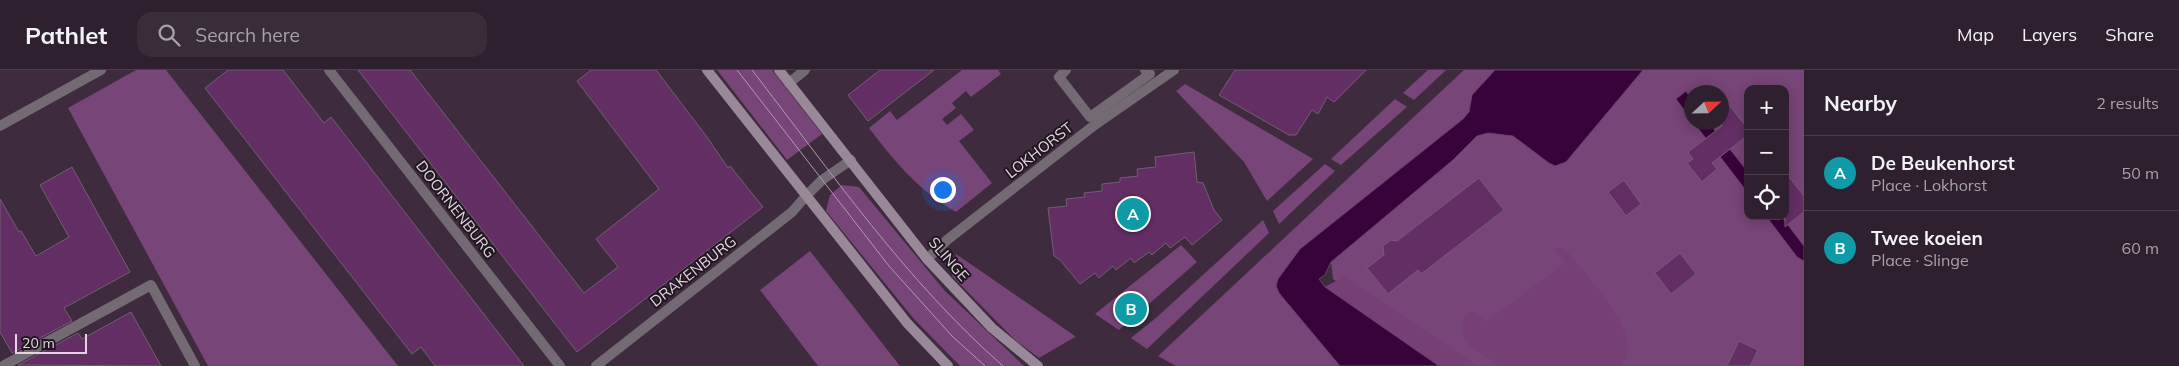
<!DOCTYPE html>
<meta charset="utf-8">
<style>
:root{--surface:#2e202e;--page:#3a2d3a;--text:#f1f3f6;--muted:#a7a3aa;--line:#493e4a;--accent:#ea580c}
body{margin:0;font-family:Mulish,sans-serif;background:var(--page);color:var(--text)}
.controls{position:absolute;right:15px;top:15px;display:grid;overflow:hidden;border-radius:10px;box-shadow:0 2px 12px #0003}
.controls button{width:45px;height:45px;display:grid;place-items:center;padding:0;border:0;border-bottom:1px solid var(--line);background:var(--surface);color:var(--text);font:25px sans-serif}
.compass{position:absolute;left:1684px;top:15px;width:45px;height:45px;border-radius:50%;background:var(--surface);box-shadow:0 2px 12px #0003;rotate:68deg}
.scale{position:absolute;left:15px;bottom:12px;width:72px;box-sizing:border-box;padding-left:5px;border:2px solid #e2d5e1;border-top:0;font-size:14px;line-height:18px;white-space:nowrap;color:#e2d5e1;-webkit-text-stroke:4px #20171f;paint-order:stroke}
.you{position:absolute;left:942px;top:119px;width:18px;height:18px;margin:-12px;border:4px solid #fff;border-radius:50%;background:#1a73e8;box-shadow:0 0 0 8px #1a73e833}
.badge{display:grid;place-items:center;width:32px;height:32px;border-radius:50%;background:var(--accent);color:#fff;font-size:16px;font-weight:700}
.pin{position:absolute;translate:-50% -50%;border:2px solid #fff;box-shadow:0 1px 5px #0006}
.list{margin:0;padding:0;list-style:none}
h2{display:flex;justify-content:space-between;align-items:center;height:65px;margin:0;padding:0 20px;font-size:21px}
h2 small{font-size:16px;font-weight:400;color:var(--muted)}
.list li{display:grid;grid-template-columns:32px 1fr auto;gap:15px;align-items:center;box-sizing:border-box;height:75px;padding:0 20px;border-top:1px solid var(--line)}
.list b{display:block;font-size:19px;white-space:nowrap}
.list p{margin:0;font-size:16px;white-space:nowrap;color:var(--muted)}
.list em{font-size:16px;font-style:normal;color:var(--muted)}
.icon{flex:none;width:28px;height:28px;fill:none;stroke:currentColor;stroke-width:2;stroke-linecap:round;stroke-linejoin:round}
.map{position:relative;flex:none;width:1804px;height:296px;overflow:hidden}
header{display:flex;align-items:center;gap:30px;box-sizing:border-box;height:70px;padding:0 25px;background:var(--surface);border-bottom:1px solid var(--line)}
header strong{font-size:24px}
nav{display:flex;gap:28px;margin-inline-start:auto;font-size:18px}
.search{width:350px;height:45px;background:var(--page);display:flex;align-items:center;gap:12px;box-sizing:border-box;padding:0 18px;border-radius:15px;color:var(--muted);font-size:19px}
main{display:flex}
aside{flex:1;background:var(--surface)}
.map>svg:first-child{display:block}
.green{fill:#774577;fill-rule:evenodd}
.forest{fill:#764077}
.water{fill:#38023a;stroke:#6b416c}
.building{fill:#632e64;stroke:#735d73}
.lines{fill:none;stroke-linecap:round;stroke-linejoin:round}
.pedestrian{stroke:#746a74;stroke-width:10}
.minor{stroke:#746a74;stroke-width:10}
.tertiary{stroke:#746a74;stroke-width:10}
.secondary{stroke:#998998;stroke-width:10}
.tram{stroke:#ac9dab;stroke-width:1}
.labels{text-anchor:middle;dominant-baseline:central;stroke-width:4;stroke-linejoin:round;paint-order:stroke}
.street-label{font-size:15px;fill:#e2d5e1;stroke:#20171f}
</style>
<header>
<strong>Pathlet</strong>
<div class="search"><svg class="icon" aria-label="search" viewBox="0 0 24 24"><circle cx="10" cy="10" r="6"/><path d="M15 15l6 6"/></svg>Search here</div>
<nav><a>Map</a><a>Layers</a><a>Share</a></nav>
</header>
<main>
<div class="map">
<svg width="1804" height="296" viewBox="0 0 1804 296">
<rect width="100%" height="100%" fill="#3e2b3e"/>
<g class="green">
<path d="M 136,0 L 166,0 L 398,296 L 208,296 L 68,38 Z"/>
<path d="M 717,0 L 772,0 L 822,64 L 787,90 Z"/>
<path d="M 962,0 L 998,0 L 1001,4 L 971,27 L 966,21 L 952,33 L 956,38 L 942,49 L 947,55 L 961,44 L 974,60 L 959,71 L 992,113 L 956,142 C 917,119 896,93 869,58 L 890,41 L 897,50 Z"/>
<path d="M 1428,0 L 1446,0 L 1414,30 L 1403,23 Z"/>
<path d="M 1464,0 L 1495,0 L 1472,25 L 1469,42 L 1463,49 L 1300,179 L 1278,209 L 1279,223 L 1340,296 L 1176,296 L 1158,286 Z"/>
<path d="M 1643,0 L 1804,0 L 1804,296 L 1451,296 L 1333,209 L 1331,192 L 1453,90 L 1477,66 L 1488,63 L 1513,66 L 1549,93 C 1556,96 1559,96 1566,91 ZM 1748,19 L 1785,19 L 1785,146 L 1748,146 ZM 1692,22 L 1722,22 L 1722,52 L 1692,52 Z"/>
<path d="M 1185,14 L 1313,89 L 1267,131 L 1244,92 L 1176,21 Z"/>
<path d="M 1395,29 L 1407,37 L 1341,95 L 1331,89 Z"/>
<path d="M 1325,94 L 1335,101 L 1279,154 L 1273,141 Z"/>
<path d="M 842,115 L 859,117 L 945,221 L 1024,296 L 960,296 L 914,249 L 826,141 L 830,125 Z"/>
<path d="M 1263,150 L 1269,163 L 1147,279 L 1131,268 L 1157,247 Z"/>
<path d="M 1181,175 L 1197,192 L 1119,260 L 1095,244 Z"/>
<path d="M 810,181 L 900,296 L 818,296 L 760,220 Z"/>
<path d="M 956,184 L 1075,266 L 1075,267 L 1039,288 L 1015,270 L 952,206 Z"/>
</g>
<g class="forest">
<path d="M 1554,177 L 1562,178 L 1567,181 C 1584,203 1629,250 1628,278 C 1628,285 1625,290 1622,296 L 1500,296 L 1471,277 L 1463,267 L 1463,248 L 1471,240 L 1487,251 L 1565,193 Z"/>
<path d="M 1345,206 L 1477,296 L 1439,296 L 1325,217 Z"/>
</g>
<g class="water">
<path d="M 1495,0 L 1643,0 L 1566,92 L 1555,96 L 1549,93 L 1513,66 L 1488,63 L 1477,66 L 1453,90 L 1331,192 L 1325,205 L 1319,209 L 1325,217 L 1439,296 L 1340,296 L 1279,223 L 1276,216 L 1278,209 L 1300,179 L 1463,49 L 1469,42 L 1472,25 Z"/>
<path d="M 1686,21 L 1691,29 L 1691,49 L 1676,29 Z"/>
<path d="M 1694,53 L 1709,53 L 1748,102 L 1748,123 Z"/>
<path d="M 1766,146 L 1781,146 L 1804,176 L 1804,191 L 1797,187 Z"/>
</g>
<g class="building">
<path d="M 228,0 L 283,0 L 324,53 L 331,47 L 524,296 L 435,296 L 421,277 L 412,284 L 205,18 Z"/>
<path d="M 358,0 L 410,0 L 584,223 L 618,197 L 596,169 L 659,119 L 577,11 L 591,0 L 656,0 L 707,67 L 728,98 L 730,96 L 763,137 L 577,282 Z"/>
<path d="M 880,0 L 934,0 L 868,51 L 848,25 Z"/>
<path d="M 1235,0 L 1366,0 L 1334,32 L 1327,27 L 1318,44 L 1312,40 L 1296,65 L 1289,65 L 1219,25 Z"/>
<path d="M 1722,26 L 1748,59 L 1748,65 L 1712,93 L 1717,99 L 1702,112 L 1687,93 L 1693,89 L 1688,82 L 1722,56 Z"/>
<path d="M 1194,82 L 1197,112 L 1203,113 L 1214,140 L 1222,150 L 1192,175 L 1185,167 L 1170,178 L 1166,173 L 1152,185 L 1149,182 L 1134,193 L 1131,188 L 1116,200 L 1113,196 L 1099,208 L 1095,203 L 1080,214 L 1060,190 L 1054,186 L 1048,138 L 1067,136 L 1066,129 L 1085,127 L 1084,123 L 1102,121 L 1102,114 L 1120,112 L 1120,108 L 1138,106 L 1137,99 L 1156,97 L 1155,87 Z"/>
<path d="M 72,97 L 130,202 L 64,238 L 72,251 L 12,283 L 0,262 L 0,129 L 19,162 L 21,161 L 36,186 L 69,167 L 40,115 Z"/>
<path d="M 1785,102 L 1804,126 L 1804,142 L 1785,157 Z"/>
<path d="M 1479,108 L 1504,140 L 1421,204 L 1418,200 L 1388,224 L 1367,198 L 1384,185 L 1383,176 L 1391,170 L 1397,171 Z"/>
<path d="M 1624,110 L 1641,134 L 1626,146 L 1608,122 Z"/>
<path d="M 1680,183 L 1696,204 L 1671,224 L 1655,203 Z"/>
<path d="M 131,242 L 161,296 L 18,295 L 78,263 L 82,269 Z"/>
<path d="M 1739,271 L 1758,280 L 1750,296 L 1727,296 Z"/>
</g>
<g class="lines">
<path class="pedestrian" d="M 1066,0 L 1059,7 L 1090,47 L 1150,4 L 1145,0"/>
<g class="minor">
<path d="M 329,0 L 560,296"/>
<path d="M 789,13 L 805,0"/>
<path d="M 0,56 L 101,0"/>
<path d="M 927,189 L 947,170 L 1092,57 L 1174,0"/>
<path d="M 3,296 L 151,215 L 195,296"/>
<path d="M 596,296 L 792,142 L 806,126"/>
</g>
<path class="tertiary" d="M 806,126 L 822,110 L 851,90"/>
<g class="secondary">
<path d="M 707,0 L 907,253 L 948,296"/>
<path d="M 779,0 L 927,189 L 992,258 L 1038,296"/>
</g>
<g class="tram">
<path d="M 737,0 L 889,196 L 952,266 L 985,296"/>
<path d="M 752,0 C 831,102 906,211 1003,296"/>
</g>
</g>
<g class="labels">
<g class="street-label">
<text transform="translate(1039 80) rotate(-38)">LOKHORST</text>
<text transform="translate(456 139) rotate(52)">DOORNENBURG</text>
<text transform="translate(949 189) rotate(49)">SLINGE</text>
<text transform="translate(693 201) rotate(-38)">DRAKENBURG</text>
</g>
</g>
</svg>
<div class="controls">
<button>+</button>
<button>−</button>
<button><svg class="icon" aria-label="locate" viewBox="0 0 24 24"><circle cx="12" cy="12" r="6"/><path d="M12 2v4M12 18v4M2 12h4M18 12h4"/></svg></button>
</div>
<svg class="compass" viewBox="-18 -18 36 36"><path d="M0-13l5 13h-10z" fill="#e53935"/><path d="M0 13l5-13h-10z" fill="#a7a3aa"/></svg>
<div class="scale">20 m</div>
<div class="you"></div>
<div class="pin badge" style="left:1133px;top:144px;background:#0f9aa8">A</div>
<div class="pin badge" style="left:1131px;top:239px;background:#0f9aa8">B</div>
</div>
<aside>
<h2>Nearby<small>2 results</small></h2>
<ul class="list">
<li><span class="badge" style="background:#0f9aa8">A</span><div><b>De Beukenhorst</b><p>Place · Lokhorst</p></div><em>50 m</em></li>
<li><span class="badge" style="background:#0f9aa8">B</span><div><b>Twee koeien</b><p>Place · Slinge</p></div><em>60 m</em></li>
</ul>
</aside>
</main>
